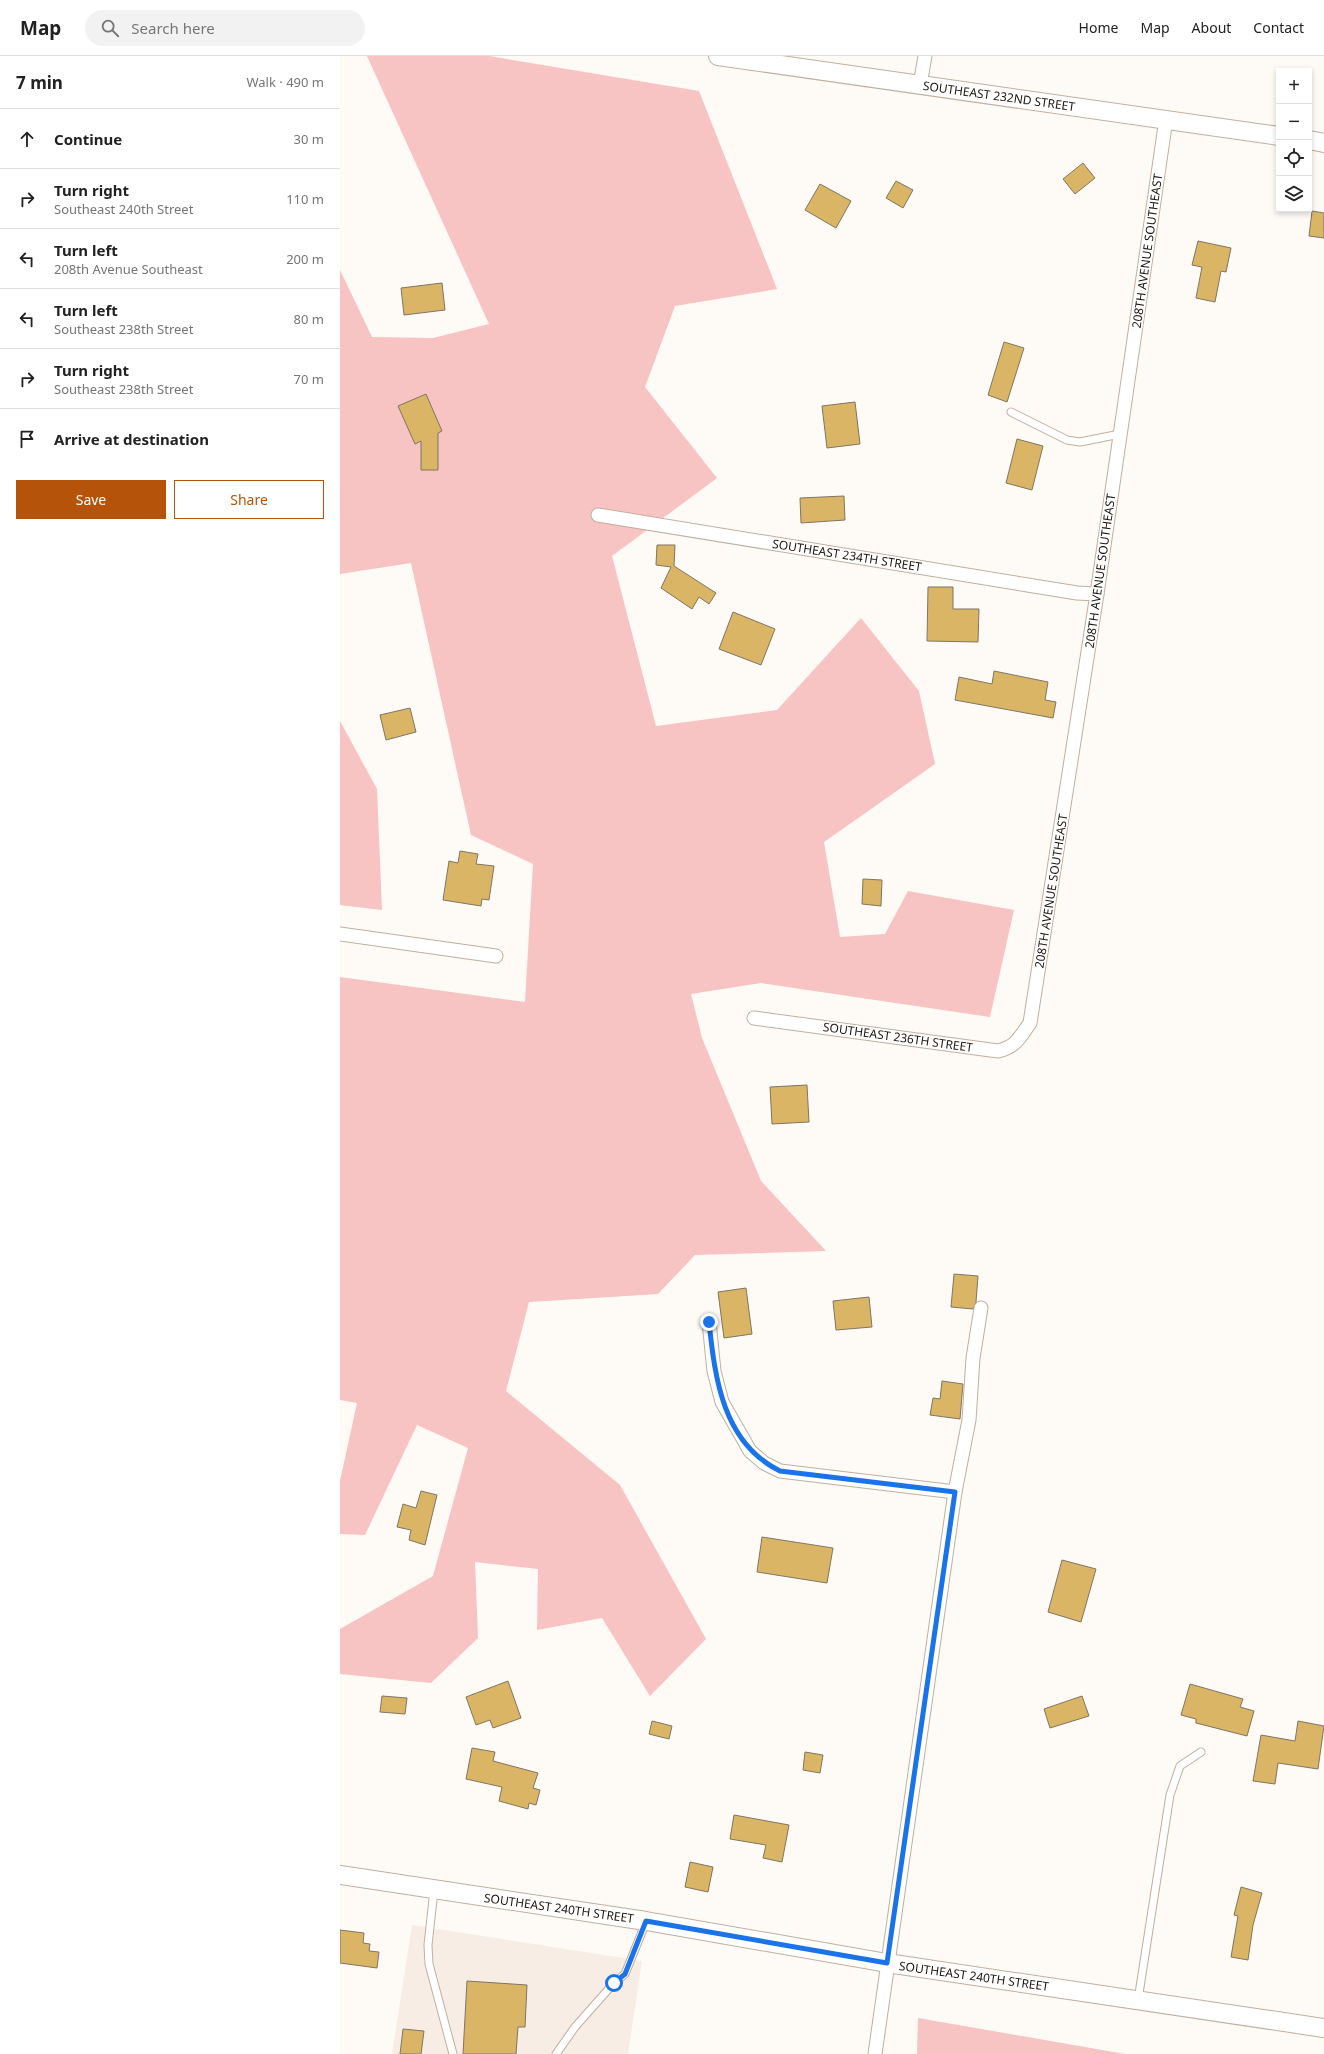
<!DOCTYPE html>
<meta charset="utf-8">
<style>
:root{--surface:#fff;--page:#f2f2f2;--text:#222;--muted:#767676;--line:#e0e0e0;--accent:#b45309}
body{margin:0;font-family:"Noto Sans",sans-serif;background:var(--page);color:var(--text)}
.controls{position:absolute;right:12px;top:12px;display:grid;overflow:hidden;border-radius:0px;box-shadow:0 2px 6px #0003}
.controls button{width:36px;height:36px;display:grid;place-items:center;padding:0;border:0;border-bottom:1px solid var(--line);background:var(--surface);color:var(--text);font:20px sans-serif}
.stop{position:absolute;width:12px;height:12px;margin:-9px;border:3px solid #1a73e8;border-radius:50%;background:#fff}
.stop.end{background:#1a73e8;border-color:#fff;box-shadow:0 1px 4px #0008}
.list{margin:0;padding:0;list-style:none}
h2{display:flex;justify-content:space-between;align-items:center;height:52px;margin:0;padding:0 16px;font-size:17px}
h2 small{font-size:13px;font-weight:400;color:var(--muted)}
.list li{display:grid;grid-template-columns:26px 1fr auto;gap:12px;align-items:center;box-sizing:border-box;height:60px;padding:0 16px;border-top:1px solid var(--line)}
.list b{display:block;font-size:15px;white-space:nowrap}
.list p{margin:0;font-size:13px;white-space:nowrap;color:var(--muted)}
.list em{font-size:13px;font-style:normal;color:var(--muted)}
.actions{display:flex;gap:8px;padding:12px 16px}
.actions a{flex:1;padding:9px 0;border:1px solid var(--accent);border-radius:0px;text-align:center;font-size:14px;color:var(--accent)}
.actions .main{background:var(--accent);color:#fff}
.icon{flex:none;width:22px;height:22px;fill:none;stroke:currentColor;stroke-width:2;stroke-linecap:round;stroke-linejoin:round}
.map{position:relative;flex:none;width:984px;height:1998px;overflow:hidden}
header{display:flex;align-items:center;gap:24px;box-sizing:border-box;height:56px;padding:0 20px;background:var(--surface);border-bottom:1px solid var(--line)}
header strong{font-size:19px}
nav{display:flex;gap:22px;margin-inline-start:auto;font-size:14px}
.search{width:280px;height:36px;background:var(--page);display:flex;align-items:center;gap:10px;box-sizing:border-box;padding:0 14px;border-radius:22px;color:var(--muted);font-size:15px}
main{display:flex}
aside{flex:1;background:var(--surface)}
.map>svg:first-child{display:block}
.built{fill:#f7ede4}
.green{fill:#f7c3c3}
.building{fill:#d9b565;stroke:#7f7662}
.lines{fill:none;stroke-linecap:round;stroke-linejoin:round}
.lane-casing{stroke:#c1af9f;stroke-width:9}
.street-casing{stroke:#c1af9f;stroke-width:15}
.secondary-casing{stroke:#c1af9f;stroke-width:20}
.lane{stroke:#fff;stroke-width:7}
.street{stroke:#fff;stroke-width:13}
.secondary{stroke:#fff;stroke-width:18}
.route{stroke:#1a73e8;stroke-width:5}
.labels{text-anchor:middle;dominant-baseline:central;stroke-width:3;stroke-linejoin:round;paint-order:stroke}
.street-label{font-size:12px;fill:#1b140e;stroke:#fff}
</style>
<header>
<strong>Map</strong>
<div class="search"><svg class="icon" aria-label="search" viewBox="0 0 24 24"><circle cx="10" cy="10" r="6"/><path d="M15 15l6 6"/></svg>Search here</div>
<nav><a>Home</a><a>Map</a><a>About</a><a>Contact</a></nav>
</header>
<main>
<aside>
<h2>7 min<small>Walk · 490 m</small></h2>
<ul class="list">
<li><svg class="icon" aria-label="ahead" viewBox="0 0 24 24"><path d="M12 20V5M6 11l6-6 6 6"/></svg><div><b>Continue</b></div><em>30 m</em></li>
<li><svg class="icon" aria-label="right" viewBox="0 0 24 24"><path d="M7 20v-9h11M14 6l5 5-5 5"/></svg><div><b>Turn right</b><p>Southeast 240th Street</p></div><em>110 m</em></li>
<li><svg class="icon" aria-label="left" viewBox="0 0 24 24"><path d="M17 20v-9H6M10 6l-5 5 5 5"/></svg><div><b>Turn left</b><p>208th Avenue Southeast</p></div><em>200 m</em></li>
<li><svg class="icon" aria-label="left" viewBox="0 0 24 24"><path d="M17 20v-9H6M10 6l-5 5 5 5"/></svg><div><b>Turn left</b><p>Southeast 238th Street</p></div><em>80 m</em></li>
<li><svg class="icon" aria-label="right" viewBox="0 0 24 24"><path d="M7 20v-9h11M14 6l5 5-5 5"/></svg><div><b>Turn right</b><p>Southeast 238th Street</p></div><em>70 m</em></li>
<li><svg class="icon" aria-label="arrive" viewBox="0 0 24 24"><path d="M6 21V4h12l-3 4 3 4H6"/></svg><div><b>Arrive at destination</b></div></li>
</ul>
<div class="actions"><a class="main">Save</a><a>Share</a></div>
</aside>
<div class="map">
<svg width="984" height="1998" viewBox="0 0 984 1998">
<rect width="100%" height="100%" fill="#fefaf6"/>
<path class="built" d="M 72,1869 L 302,1905 L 288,1998 L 52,1998 Z"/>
<g class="green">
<path d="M 27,0 L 149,0 L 359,35 L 437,233 L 335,250 L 305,331 L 377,422 L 272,500 L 316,670 L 437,654 L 521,562 L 579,635 L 595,708 L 484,786 L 500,881 L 545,878 L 568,835 L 674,854 L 650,961 L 421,927 L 351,938 L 362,982 L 421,1125 L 486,1195 L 355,1199 L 318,1238 L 189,1246 L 166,1335 L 280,1429 L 366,1583 L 310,1640 L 262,1562 L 197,1574 L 198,1513 L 135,1506 L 138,1582 L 91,1627 L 0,1618 L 0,1573 L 93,1520 L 128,1392 L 77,1369 L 25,1479 L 0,1478 L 0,1425 L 17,1347 L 0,1344 L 0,921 L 185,946 L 193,808 L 131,779 L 71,507 L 0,518 L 0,214 L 32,281 L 93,282 L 149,268 Z"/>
<path d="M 0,665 L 37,733 L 42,854 L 0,849 Z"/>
<path d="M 578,1962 L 785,1998 L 577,1998 Z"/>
</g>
<g class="building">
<path d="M 743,107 L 755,122 L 735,138 L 723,123 Z"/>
<path d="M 556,125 L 573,134 L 563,152 L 546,142 Z"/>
<path d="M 480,128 L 511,145 L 496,172 L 465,154 Z"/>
<path d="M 972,155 L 984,157 L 984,182 L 969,180 Z"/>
<path d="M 858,185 L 891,192 L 886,216 L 881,215 L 875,246 L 856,242 L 862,211 L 852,209 Z"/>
<path d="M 102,227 L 105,254 L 64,259 L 61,232 Z"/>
<path d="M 664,286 L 684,292 L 667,346 L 648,339 Z"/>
<path d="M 86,338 L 102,375 L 98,377 L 98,414 L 81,414 L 81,385 L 75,388 L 58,350 Z"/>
<path d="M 515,346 L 520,388 L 487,392 L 482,350 Z"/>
<path d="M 677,383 L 703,390 L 692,434 L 666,427 Z"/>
<path d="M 504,440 L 505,464 L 461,467 L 460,442 Z"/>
<path d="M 317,489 L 335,489 L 334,510 L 376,537 L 369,548 L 359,541 L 352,553 L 321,532 L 331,511 L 316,509 Z"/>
<path d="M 588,531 L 613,531 L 613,553 L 639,553 L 638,586 L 587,585 Z"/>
<path d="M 393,556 L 435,573 L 421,609 L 379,593 Z"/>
<path d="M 654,615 L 708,626 L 705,644 L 716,646 L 713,662 L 615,644 L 619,621 L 652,628 Z"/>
<path d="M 70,652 L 76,676 L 46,684 L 40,659 Z"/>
<path d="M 120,795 L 138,798 L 136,808 L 154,810 L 149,844 L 142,843 L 141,850 L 103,844 L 109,805 L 118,807 Z"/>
<path d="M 523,823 L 542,824 L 541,850 L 522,848 Z"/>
<path d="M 467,1029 L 469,1066 L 432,1068 L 430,1031 Z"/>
<path d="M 614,1218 L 638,1220 L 636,1246 L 633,1253 L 611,1251 Z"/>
<path d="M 406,1232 L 412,1278 L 384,1282 L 378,1236 Z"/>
<path d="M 529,1241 L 532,1271 L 496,1274 L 493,1245 Z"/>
<path d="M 602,1325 L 623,1328 L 620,1363 L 590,1359 L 593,1342 L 600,1343 Z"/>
<path d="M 81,1435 L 97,1439 L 85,1489 L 69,1484 L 71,1474 L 57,1471 L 63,1448 L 76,1452 Z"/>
<path d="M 422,1481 L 493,1492 L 487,1527 L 417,1516 Z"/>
<path d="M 722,1504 L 756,1513 L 741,1566 L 708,1556 Z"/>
<path d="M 168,1625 L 181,1662 L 153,1672 L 150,1664 L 136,1669 L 126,1641 Z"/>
<path d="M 850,1628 L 903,1643 L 900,1651 L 914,1655 L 907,1680 L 856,1667 L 856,1663 L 841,1659 Z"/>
<path d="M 42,1640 L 67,1642 L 65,1658 L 40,1656 Z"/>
<path d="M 742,1640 L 749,1660 L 710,1672 L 704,1653 Z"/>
<path d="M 312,1665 L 332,1670 L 329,1683 L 309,1678 Z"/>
<path d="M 958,1665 L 984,1670 L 978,1713 L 938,1707 L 935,1728 L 913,1725 L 921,1679 L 955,1685 Z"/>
<path d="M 132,1692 L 155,1696 L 153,1705 L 198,1717 L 193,1732 L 200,1734 L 196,1749 L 189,1747 L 188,1753 L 159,1745 L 162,1731 L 126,1723 Z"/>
<path d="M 465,1696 L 483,1699 L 480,1717 L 463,1714 Z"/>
<path d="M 394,1759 L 449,1769 L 442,1806 L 423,1802 L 426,1789 L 390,1783 Z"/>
<path d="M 350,1806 L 373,1811 L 368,1836 L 345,1831 Z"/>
<path d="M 901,1831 L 922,1837 L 913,1869 L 908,1904 L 891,1901 L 898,1860 L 894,1859 Z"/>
<path d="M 0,1874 L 24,1877 L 23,1887 L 30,1888 L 29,1895 L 39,1896 L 37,1912 L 0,1907 Z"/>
<path d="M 127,1925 L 187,1929 L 185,1971 L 178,1971 L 176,1998 L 123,1998 Z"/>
<path d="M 63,1973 L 84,1975 L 81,1998 L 60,1998 Z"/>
</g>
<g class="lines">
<g class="lane-casing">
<g id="lane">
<path d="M 671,356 L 727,384 L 740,386 L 780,378"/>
<path d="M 94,1834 L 88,1889 L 89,1908 L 113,1998"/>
<path d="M 798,1944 L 830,1739 L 840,1710 L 861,1696"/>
<path d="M 216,1998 L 235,1971 L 274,1927 L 285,1918 L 306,1866"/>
</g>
</g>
<g class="street-casing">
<g id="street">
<path d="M 580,29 L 585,0"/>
<path d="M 258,459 L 737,537 L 757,538"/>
<path d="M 0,878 L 156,900"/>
<path d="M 414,962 L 658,995 C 677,990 679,982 690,967 L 757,538 L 826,63"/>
<path d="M 369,1266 L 374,1315 L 382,1346 L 410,1395 L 424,1407 L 440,1415 L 615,1436"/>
<path d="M 535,1998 L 615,1436 L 629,1364 L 633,1302 L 641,1252"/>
</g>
</g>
<g class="secondary-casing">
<g id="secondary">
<path d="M 378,0 L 939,80"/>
<path d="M 969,84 L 984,87"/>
<path d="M 0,1819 L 306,1865 L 547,1907 L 984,1972"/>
</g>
</g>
<use href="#lane" class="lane"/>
<use href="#street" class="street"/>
<use href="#secondary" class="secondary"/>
</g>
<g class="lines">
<path class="route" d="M 274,1927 L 285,1918 L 306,1865 L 547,1907 L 615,1436 L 440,1415 C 383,1387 375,1323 369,1266"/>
</g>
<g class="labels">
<g class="street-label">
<text transform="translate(659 40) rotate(8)">SOUTHEAST 232ND STREET</text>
<text transform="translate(807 195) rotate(-82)">208TH AVENUE SOUTHEAST</text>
<text transform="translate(507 499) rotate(9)">SOUTHEAST 234TH STREET</text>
<text transform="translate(760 515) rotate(-82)">208TH AVENUE SOUTHEAST</text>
<text transform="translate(711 835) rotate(-81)">208TH AVENUE SOUTHEAST</text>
<text transform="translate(558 981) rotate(8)">SOUTHEAST 236TH STREET</text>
<text transform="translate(219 1852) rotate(8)">SOUTHEAST 240TH STREET</text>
<text transform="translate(634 1920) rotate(8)">SOUTHEAST 240TH STREET</text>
</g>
</g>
</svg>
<div class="controls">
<button>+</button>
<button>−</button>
<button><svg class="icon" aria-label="locate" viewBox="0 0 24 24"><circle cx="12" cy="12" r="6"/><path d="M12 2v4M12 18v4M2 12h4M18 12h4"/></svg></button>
<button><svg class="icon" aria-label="layers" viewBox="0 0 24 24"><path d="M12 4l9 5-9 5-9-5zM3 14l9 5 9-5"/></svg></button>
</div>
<div class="stop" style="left:274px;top:1927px"></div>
<div class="stop end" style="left:369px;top:1266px"></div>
</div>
</main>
